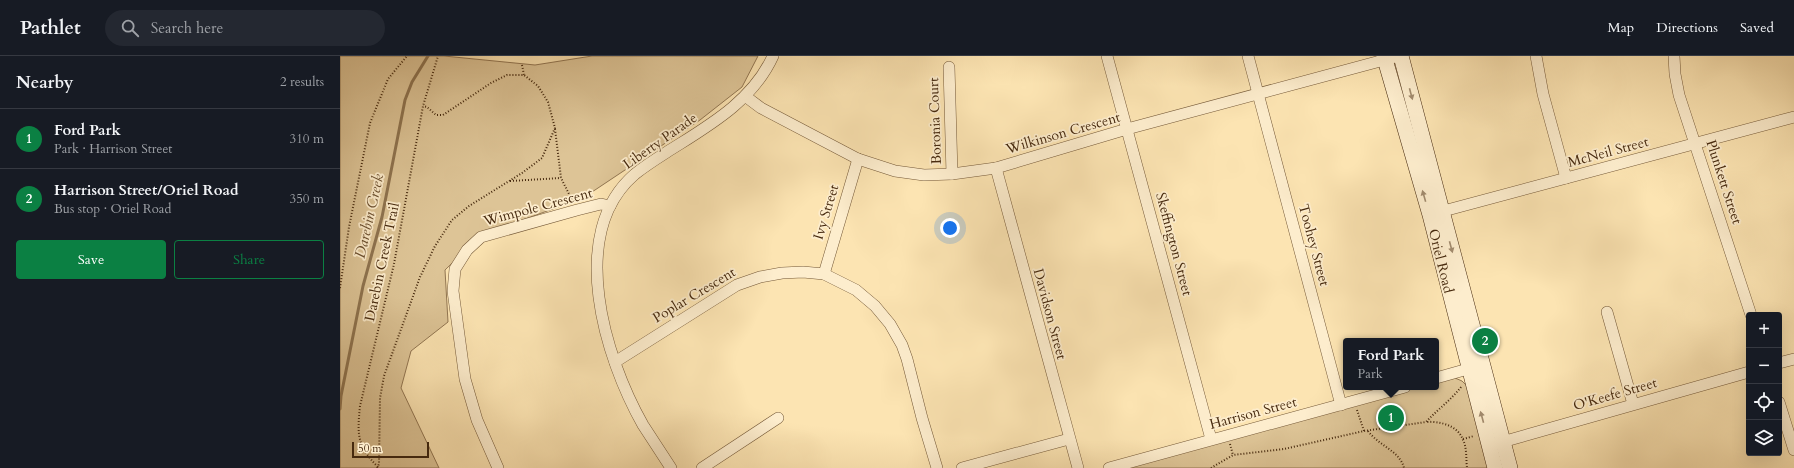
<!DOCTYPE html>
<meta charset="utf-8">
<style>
:root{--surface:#171b24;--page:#242831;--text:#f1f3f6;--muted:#9ea1a6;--line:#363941;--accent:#0b8043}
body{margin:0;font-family:Cardo,serif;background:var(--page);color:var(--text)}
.controls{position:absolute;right:12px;bottom:12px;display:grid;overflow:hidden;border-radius:4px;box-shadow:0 4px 16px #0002}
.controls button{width:36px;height:36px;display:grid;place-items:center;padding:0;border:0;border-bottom:1px solid var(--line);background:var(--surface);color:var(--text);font:20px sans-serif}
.scale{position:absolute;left:12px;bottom:10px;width:77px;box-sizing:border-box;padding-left:4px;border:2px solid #46290e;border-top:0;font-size:11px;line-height:14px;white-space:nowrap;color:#46290e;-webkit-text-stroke:3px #fdedcd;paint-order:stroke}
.you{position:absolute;left:610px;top:172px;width:14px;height:14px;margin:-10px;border:3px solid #fff;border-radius:50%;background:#1a73e8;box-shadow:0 0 0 6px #1a73e833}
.badge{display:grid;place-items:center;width:26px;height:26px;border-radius:50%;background:var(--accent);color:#fff;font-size:13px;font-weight:700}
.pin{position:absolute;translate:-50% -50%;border:2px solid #fff;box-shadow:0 1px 4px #0006}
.popup{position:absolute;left:1003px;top:282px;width:96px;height:52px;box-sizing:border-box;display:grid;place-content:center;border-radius:4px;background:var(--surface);filter:drop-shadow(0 1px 3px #0005);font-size:13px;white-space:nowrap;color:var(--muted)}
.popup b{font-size:15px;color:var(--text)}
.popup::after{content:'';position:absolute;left:50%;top:100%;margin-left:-8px;border:8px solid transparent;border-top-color:var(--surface)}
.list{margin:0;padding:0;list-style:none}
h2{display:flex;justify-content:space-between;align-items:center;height:52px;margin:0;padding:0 16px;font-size:17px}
h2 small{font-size:13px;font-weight:400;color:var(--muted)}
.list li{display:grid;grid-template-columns:26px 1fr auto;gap:12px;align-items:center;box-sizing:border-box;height:60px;padding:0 16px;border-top:1px solid var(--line)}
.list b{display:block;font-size:15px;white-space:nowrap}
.list p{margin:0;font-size:13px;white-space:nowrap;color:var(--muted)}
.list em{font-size:13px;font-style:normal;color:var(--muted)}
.actions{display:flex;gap:8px;padding:12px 16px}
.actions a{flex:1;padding:9px 0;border:1px solid var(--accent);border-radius:4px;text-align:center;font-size:14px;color:var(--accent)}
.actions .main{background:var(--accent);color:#fff}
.icon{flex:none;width:22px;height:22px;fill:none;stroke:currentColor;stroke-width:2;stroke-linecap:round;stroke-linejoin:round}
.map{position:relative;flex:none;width:1454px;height:412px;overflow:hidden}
header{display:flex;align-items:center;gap:24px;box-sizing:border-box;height:56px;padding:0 20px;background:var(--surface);border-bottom:1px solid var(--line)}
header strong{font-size:19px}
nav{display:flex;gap:22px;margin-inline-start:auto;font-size:14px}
.search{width:280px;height:36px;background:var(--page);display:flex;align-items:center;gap:10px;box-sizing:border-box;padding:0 14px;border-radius:22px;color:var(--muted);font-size:15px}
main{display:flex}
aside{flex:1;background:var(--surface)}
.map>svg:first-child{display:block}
.green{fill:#ddc496;stroke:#927652}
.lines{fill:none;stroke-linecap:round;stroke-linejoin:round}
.stream{stroke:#8e734f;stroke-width:3}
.street-casing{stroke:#745837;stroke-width:12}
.secondary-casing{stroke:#46290e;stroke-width:16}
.path{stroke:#46290e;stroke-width:2;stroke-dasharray:1 2;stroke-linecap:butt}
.street{stroke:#fdedcd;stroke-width:11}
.secondary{stroke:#fdedcd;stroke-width:15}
.oneway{fill:#a28b6e}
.labels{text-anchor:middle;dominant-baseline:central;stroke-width:3.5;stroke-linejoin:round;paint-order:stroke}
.street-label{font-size:14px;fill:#46290e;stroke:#fdedcd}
.water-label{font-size:15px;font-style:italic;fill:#6a4e2e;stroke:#fdedcd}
</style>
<header>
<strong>Pathlet</strong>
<div class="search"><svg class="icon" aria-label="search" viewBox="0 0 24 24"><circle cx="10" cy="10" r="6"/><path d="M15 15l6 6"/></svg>Search here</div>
<nav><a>Map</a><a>Directions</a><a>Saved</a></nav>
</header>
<main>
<aside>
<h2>Nearby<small>2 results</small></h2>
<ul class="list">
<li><span class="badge">1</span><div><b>Ford Park</b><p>Park · Harrison Street</p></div><em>310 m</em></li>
<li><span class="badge">2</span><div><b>Harrison Street/Oriel Road</b><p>Bus stop · Oriel Road</p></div><em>350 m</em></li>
</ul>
<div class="actions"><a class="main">Save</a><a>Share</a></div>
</aside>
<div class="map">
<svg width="1454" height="412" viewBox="0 0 1454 412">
<rect width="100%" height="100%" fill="#fce4b2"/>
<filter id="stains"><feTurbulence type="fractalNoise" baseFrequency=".005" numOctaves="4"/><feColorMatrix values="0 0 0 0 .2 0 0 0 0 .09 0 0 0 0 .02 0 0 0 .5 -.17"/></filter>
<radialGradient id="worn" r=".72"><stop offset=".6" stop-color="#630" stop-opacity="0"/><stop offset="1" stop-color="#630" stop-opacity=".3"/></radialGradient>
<g class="green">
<path d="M 0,0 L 104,0 L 195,9 L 252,0 L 418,0 L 402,31 L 360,64 L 243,142 L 141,179 L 105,214 L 108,266 L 71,295 L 61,332 L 99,412 L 0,412 Z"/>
<path d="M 1115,322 L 1122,325 L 1128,331 L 1149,412 L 784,412 L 1079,331 L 1096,331 L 1096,326 Z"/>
</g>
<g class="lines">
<path class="stream" d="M 0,353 L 1,340 L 23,230 L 42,161 L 65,44 L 72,26 L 88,0"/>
<g class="street-casing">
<g id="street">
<path d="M 767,0 L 871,383"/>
<path d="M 908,0 L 1001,349"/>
<path d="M 1196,0 L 1203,38 L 1226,122"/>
<path d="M 1334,0 L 1335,18 L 1339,39 L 1411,259"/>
<path d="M 609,11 L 612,118"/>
<path d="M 405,40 L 421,52 L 518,103 L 555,115 L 584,119 L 612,118 L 656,112 L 787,73 L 1059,0"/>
<path d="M 656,112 L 738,412"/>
<path d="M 1096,157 L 1454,61"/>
<path d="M 484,218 L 518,103"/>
<path d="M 1267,256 L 1293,348"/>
<path d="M 275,306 L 397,229 L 420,221 L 442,217 L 463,216 L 484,218 L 516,234 L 535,250 L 550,268 L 562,289 L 567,303 L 582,362 L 597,412"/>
<path d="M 1439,307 L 1454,303"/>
<path d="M 1096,322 L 1135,311"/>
<path d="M 1439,346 L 1454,394"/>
<path d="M 1155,388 L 1409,316"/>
<path d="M 158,412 L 137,364 L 125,323 L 113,235 L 115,213 L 127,194 L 141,181 L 237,154 L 261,148 L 270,150"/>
<path d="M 331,412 C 322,398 312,383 303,369 C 265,302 226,177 295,118 C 305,110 316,103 327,96 C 368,70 412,46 433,0"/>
<path d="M 362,412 L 438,362"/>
<path d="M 622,412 L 729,383"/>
<path d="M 769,412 L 1065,331"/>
</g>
</g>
<g class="secondary-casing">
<g id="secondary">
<path d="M 1044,0 L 1090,159 L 1155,412"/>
<path d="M 1061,0 L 1170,412"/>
</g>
</g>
<g class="path">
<path d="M 182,9 L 184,19"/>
<path d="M 215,73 L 221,122 L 233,146"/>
<path d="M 170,125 L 221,122"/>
<path d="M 0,232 L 9,171 L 30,67 L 48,23 L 67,0"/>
<path d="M 1121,331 C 1111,344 1097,354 1086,366 C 1099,365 1118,369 1123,384 C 1127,391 1126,404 1127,412"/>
<path d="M 1017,354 L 1024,375"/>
<path d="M 1028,375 C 1039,390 1060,395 1064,412"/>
<path d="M 1123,383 L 1134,380"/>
<path d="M 890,388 L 893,399"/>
<path d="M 38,411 C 17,390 17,379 20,350 L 54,208 L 83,50 L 98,0"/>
<path d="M 37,412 L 39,408 L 40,342 L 44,320 L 80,221 L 95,190 L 112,164 L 129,150 L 182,117 L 202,102 L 215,72 L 208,46 L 198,30 L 184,19 L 167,19 L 151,27 L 103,59 L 96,59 L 87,51 L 83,50"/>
<path d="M 871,412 L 893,399 L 944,393 L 1024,375 L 1086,366"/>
</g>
<use href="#street" class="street"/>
<use href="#secondary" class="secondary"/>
</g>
<defs><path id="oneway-solid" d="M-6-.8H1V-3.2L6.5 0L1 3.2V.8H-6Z"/></defs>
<g class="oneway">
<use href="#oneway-solid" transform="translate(1071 38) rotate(75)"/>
<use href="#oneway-solid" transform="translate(1084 140) rotate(-106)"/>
<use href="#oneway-solid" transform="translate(1111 191) rotate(75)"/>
<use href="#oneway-solid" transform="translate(1142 361) rotate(-105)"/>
</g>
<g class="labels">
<g class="street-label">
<text transform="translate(595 65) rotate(-92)">Boronia Court</text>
<text transform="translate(723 77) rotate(-16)">Wilkinson Crescent</text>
<text transform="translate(320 85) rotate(-35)">Liberty Parade</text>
<text transform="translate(1268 96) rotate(-15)">McNeil Street</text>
<text transform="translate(1384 126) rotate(72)">Plunkett Street</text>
<text transform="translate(198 151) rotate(-15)">Wimpole Crescent</text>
<text transform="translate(486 156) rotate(-73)">Ivy Street</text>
<text transform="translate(834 188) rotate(75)">Skeffington Street</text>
<text transform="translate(974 189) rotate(75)">Toohey Street</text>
<text transform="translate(1101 205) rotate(76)">Oriel Road</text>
<text transform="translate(42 206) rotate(-78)">Darebin Creek Trail</text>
<text transform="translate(354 239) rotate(-31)">Poplar Crescent</text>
<text transform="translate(710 258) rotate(75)">Davidson Street</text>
<text transform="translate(1275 338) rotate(-16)">O'Keefe Street</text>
<text transform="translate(913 357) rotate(-15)">Harrison Street</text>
</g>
<g class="water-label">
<text transform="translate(29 160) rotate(-77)">Darebin Creek</text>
</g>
</g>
<rect width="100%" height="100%" filter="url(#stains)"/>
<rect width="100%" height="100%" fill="url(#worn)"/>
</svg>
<div class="controls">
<button>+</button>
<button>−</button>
<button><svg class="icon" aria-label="locate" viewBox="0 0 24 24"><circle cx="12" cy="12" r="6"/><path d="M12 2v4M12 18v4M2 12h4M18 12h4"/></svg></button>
<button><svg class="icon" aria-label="layers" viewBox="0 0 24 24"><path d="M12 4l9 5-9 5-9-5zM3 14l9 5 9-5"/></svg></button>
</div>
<div class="scale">50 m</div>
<div class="you"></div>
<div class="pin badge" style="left:1051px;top:362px">1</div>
<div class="popup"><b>Ford Park</b>Park</div>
<div class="pin badge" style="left:1145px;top:285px">2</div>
</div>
</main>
